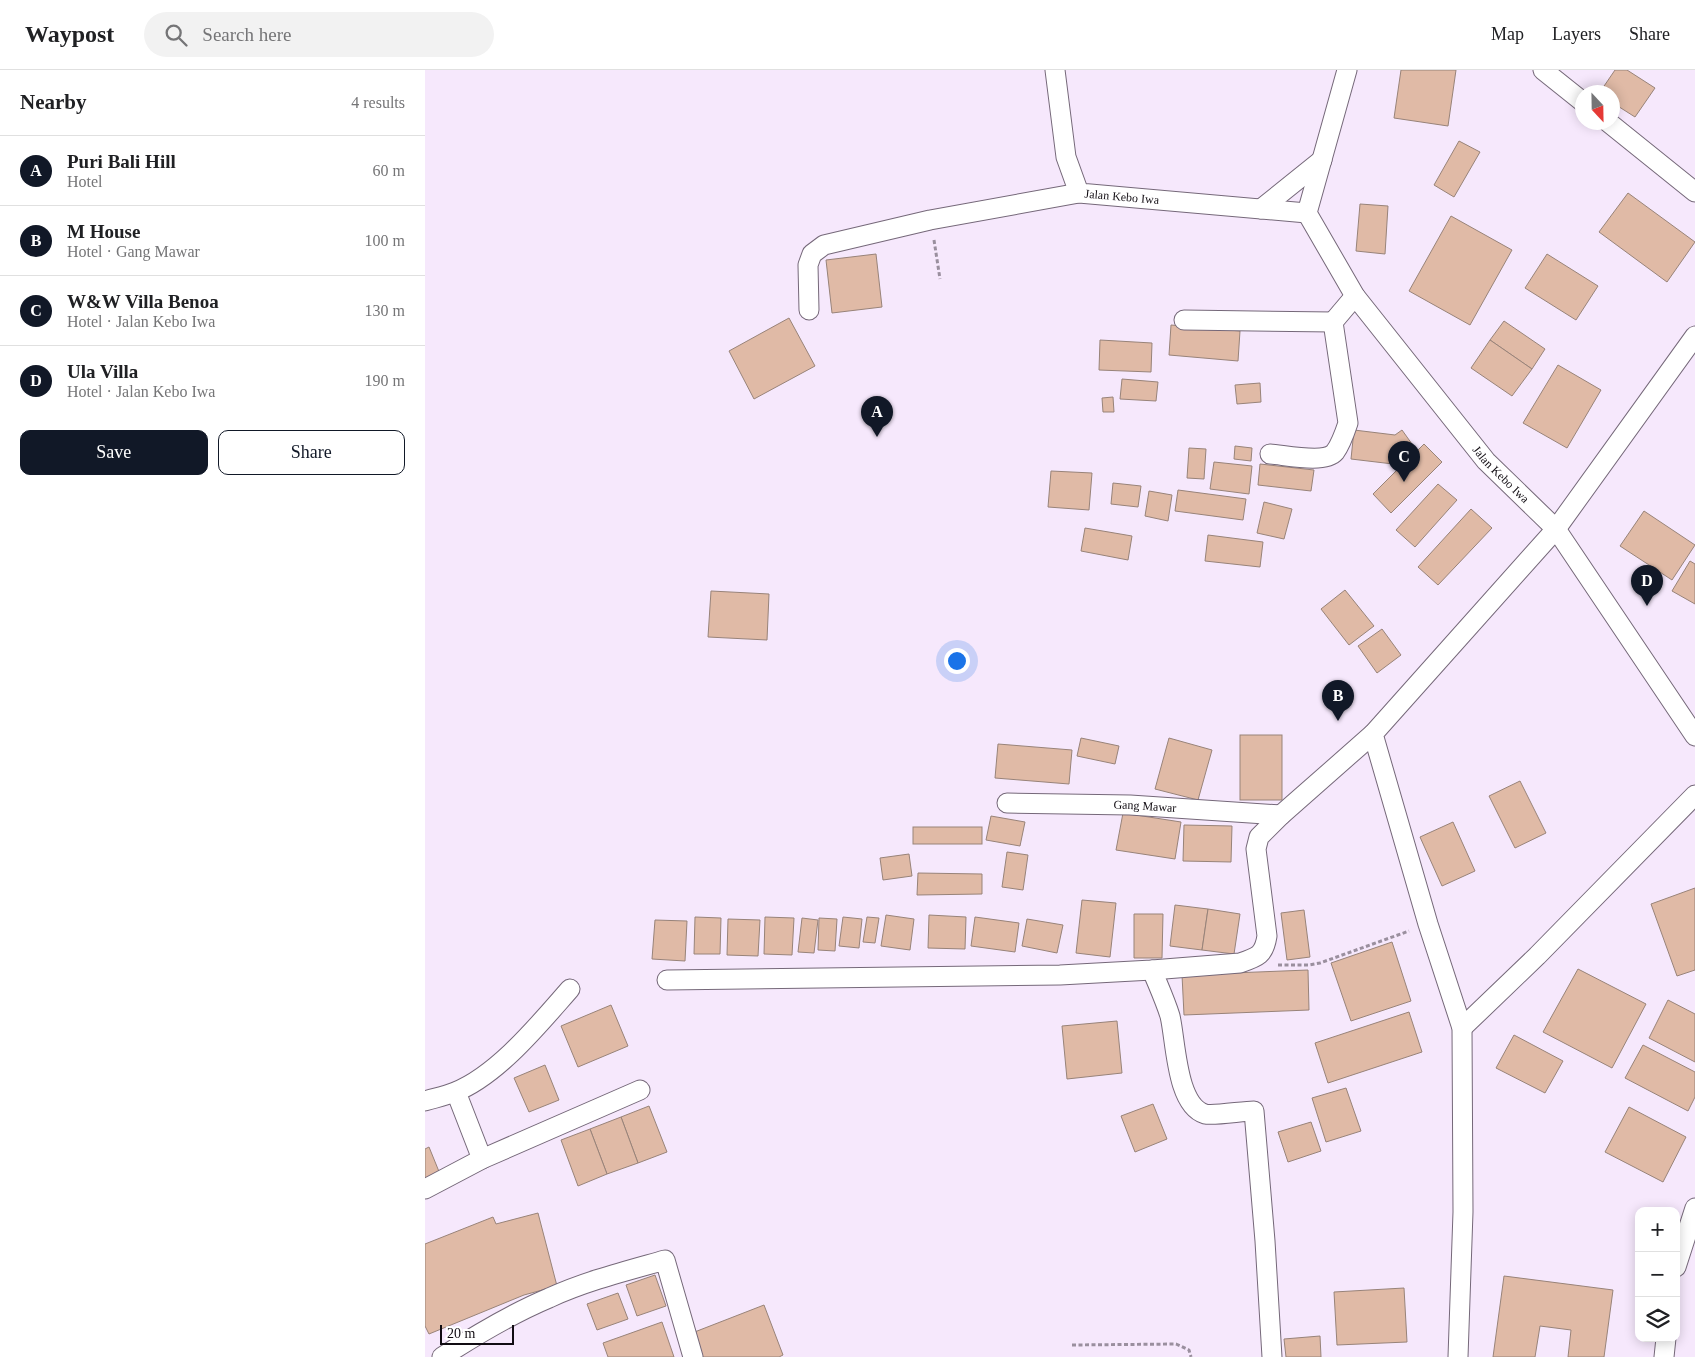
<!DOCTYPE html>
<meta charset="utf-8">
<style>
:root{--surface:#fff;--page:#f2f2f2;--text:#202124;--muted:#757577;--line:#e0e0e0;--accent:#111827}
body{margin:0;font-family:"Times New Roman",serif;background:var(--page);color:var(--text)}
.controls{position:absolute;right:15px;bottom:15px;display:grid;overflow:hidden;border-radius:10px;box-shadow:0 2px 12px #0003}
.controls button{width:45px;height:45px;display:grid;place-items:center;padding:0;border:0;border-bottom:1px solid var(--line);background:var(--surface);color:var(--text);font:25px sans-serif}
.compass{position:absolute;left:1150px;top:15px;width:45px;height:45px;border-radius:50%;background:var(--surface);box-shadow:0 2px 12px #0003;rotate:158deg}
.scale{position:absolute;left:15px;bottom:12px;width:74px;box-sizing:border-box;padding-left:5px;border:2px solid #110c12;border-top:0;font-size:14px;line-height:18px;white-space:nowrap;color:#110c12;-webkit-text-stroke:4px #fff;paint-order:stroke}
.you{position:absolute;left:531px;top:590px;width:18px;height:18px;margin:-12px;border:4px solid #fff;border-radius:50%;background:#1a73e8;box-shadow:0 0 0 8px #1a73e833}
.badge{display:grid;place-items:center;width:32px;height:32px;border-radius:50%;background:var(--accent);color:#fff;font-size:16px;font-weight:700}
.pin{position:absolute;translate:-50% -41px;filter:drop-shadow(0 1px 2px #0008)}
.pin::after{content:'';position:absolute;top:26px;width:18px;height:15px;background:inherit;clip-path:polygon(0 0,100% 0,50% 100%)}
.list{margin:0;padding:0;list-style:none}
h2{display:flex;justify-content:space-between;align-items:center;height:65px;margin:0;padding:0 20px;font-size:21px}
h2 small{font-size:16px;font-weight:400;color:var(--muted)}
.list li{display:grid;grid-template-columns:32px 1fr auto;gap:15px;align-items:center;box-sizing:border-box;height:70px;padding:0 20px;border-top:1px solid var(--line)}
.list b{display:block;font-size:19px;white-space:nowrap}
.list p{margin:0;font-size:16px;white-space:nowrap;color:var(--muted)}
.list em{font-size:16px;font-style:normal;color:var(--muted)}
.actions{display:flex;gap:10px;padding:15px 20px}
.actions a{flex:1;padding:11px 0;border:1px solid var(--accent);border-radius:10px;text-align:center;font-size:18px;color:var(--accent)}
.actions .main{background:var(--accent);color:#fff}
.icon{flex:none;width:28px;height:28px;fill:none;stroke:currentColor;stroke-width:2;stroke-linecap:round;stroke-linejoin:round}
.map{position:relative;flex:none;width:1270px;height:1287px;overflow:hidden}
header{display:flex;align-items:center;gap:30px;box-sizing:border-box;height:70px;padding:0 25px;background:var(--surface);border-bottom:1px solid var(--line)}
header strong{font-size:24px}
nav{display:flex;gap:28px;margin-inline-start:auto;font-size:18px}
.search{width:350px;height:45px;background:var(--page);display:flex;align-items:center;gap:12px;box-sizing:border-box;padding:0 18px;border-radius:28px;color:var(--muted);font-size:19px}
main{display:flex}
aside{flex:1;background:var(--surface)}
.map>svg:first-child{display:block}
.building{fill:#e0baa6;stroke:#988379}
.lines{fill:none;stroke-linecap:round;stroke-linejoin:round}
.minor-casing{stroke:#756879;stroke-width:21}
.path{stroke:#9a8f9e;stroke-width:3;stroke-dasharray:4 2.5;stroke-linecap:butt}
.minor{stroke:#fff;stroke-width:19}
.labels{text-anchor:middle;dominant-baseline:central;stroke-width:5;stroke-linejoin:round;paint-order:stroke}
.street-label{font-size:12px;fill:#110c12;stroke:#fff}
</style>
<header>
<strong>Waypost</strong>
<div class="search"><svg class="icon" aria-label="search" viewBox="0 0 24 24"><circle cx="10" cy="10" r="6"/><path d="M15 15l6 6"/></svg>Search here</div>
<nav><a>Map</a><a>Layers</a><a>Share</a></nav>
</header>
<main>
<aside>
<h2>Nearby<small>4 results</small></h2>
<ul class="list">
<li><span class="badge">A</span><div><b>Puri Bali Hill</b><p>Hotel</p></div><em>60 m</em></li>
<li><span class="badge">B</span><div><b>M House</b><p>Hotel · Gang Mawar</p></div><em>100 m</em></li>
<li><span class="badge">C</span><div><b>W&amp;W Villa Benoa</b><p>Hotel · Jalan Kebo Iwa</p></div><em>130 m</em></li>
<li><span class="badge">D</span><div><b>Ula Villa</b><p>Hotel · Jalan Kebo Iwa</p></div><em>190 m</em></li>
</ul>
<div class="actions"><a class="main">Save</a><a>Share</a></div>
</aside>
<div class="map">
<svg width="1270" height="1287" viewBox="0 0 1270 1287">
<rect width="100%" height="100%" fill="#f6e8fc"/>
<g class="building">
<path d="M 976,0 L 1031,0 L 1023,56 L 969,48 Z"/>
<path d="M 1190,0 L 1202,0 L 1230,18 L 1210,47 L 1188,33 L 1188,22 L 1175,22 Z"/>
<path d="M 1034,71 L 1055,82 L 1029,127 L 1009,115 Z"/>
<path d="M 1203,123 L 1270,172 L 1242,212 L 1174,162 Z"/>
<path d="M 935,134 L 963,136 L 960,184 L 931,181 Z"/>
<path d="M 1026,146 L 1087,180 L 1045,255 L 984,221 Z"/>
<path d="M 451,184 L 457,237 L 407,243 L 401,190 Z"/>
<path d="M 1122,184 L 1173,216 L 1151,250 L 1100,218 Z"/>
<path d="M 364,248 L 390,296 L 329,329 L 304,281 Z"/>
<path d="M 1079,251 L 1120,279 L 1107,299 L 1065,270 Z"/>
<path d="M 746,255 L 815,261 L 813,291 L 744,285 Z"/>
<path d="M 675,270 L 727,273 L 726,302 L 674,300 Z"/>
<path d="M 1065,270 L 1107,299 L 1087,326 L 1046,298 Z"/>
<path d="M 1133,295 L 1176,320 L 1142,378 L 1098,353 Z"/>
<path d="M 697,309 L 733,312 L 731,331 L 695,329 Z"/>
<path d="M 835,313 L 836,332 L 812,334 L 810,315 Z"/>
<path d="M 688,327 L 689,342 L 678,342 L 677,328 Z"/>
<path d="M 929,360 L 970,365 L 977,360 L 992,381 L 999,374 L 1017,392 L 966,443 L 948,424 L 972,400 L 968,394 L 926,389 Z"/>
<path d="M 810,376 L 827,378 L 826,391 L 809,389 Z"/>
<path d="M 764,378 L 781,379 L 779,409 L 762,408 Z"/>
<path d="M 789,392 L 827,396 L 824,424 L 785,419 Z"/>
<path d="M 835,394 L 889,400 L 886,421 L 833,415 Z"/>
<path d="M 626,401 L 667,403 L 664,440 L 623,437 Z"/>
<path d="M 688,413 L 716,416 L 713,437 L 686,434 Z"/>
<path d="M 1013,414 L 1032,430 L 990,477 L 971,460 Z"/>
<path d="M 753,420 L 821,429 L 818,450 L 750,441 Z"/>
<path d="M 724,421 L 747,425 L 743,451 L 720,446 Z"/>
<path d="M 839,432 L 867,439 L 859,469 L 832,463 Z"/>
<path d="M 1046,439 L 1067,458 L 1013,515 L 993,497 Z"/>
<path d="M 1219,441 L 1270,475 L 1247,510 L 1195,476 Z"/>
<path d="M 660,458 L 707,466 L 703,490 L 656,481 Z"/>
<path d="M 783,465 L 838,472 L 835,497 L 780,491 Z"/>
<path d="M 1265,491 L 1270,494 L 1270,534 L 1247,521 Z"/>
<path d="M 920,520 L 949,556 L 924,575 L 896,539 Z"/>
<path d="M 286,521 L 344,524 L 342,570 L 283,567 Z"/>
<path d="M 957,559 L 976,585 L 952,603 L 933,576 Z"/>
<rect x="815" y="665" width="42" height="65"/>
<path d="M 656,668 L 694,676 L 690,694 L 652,686 Z"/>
<path d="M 744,668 L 787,680 L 773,730 L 730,719 Z"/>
<path d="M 573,674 L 647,680 L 644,714 L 570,708 Z"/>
<path d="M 1095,711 L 1121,763 L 1090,778 L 1064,726 Z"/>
<path d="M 698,743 L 756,752 L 750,789 L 691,780 Z"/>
<path d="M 566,746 L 600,752 L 595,776 L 561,770 Z"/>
<path d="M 1028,752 L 1050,801 L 1017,816 L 995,767 Z"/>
<path d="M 759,755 L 807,756 L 806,792 L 758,791 Z"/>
<rect x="488" y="757" width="69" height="17"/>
<path d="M 582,782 L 603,785 L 598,820 L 577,817 Z"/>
<path d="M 484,784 L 487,806 L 458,810 L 455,788 Z"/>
<path d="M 493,803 L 557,804 L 557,824 L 492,825 Z"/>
<path d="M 1270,818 L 1270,900 L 1252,906 L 1226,834 Z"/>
<path d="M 657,830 L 691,833 L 685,887 L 651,883 Z"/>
<path d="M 750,835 L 783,839 L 777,880 L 745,876 Z"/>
<path d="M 783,839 L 815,844 L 809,884 L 777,880 Z"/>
<path d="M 879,840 L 885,887 L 862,890 L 856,843 Z"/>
<path d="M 709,844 L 738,844 L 737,888 L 709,888 Z"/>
<path d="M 461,845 L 489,849 L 485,880 L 456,876 Z"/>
<path d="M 504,845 L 541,847 L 540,879 L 503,878 Z"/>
<path d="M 270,847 L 296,848 L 295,884 L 269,884 Z"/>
<path d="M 340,847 L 369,848 L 367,885 L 339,884 Z"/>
<path d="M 418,847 L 437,849 L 434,878 L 414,876 Z"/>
<path d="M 442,847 L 454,848 L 450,873 L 438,872 Z"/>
<path d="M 550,847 L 594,853 L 590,882 L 546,876 Z"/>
<path d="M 377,848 L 393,850 L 389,883 L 373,882 Z"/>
<path d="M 394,848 L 412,849 L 410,881 L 393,880 Z"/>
<path d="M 303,849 L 335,850 L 333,886 L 302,885 Z"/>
<path d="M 602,849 L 638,855 L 632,883 L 597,876 Z"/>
<path d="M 230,850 L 262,851 L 260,891 L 227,889 Z"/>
<path d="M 967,872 L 986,931 L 926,951 L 906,893 Z"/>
<path d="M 1153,899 L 1221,934 L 1187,998 L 1118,962 Z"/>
<path d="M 883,900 L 884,940 L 759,945 L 757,905 Z"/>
<path d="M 1243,930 L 1270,944 L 1270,992 L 1224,968 Z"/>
<path d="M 186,935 L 203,976 L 153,997 L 136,956 Z"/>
<path d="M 984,942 L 997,982 L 903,1013 L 890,973 Z"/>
<path d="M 692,951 L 697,1003 L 642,1009 L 637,956 Z"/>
<path d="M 1089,965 L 1138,991 L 1120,1023 L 1071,998 Z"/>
<path d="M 1218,975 L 1270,1002 L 1270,1027 L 1263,1041 L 1200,1008 Z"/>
<path d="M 120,995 L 134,1030 L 104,1042 L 89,1008 Z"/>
<path d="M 921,1018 L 936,1061 L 901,1072 L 887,1028 Z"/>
<path d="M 728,1034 L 742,1069 L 710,1082 L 696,1046 Z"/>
<path d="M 224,1036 L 242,1082 L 213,1093 L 196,1047 Z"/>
<path d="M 1204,1037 L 1261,1067 L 1238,1112 L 1180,1082 Z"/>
<path d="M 196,1047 L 213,1093 L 182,1104 L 165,1059 Z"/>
<path d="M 886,1052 L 896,1081 L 863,1092 L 853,1062 Z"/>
<path d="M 165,1059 L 182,1104 L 153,1116 L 136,1070 Z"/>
<path d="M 4,1077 L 15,1104 L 0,1111 L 0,1079 Z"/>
<path d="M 113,1143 L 132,1216 L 99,1225 L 4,1264 L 0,1256 L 0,1174 L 68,1147 L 71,1154 Z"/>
<path d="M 230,1205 L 241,1236 L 212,1246 L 201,1215 Z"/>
<path d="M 1079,1206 L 1188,1220 L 1179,1287 L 1143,1287 L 1146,1260 L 1115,1256 L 1110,1287 L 1068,1287 Z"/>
<path d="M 979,1218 L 982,1272 L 912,1275 L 909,1222 Z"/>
<path d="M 193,1223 L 203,1249 L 172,1260 L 162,1234 Z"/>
<path d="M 339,1235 L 358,1285 L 354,1287 L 276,1287 L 267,1263 Z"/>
<path d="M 237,1252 L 249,1287 L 183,1287 L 178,1273 Z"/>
<path d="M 895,1266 L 896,1287 L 861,1287 L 859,1269 Z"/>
</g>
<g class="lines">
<g class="minor-casing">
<g id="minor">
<path id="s1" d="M 630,0 L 641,87 L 654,123 L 882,143"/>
<path id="s2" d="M 922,0 L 882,143 L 930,226 L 1061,391 L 1131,459 L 1270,666"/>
<path d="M 1118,0 L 1158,32"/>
<path d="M 1183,52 L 1270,122"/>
<path d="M 836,139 L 897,90"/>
<path d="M 384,240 L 383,195 L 387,184 L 399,175 L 505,150 L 654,123"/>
<path d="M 759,250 L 908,252"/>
<path d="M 845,384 C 860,385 900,394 910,382 C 916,374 920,362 923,353 L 908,252 L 930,226"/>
<path id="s3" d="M 582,733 L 705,735 L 856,745"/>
<path d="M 727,900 C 733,915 740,930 745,946 C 751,971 751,1035 780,1044 C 789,1046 818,1041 829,1041 L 840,1171 L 847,1287"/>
<path d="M 242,910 L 635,905 L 727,900 L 815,893 C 833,887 839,885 842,866 L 831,779 L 834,767 L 856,745 L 948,664"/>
<path d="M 1037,958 L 1112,886 L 1270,725"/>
<path d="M 31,1022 L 57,1089"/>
<path d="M 0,1031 C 10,1028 20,1026 30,1022 C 73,1005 115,953 145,919"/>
<path d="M 0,1119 L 57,1089 L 215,1020"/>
<path d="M 1251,1197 L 1270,1138"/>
<path d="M 17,1287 C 51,1265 86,1244 124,1228 C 161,1211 201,1201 240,1190 L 268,1287"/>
<path d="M 1033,1287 L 1038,1142 L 1037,958 L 1003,854 L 948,664 L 1131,459 L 1270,266"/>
<path d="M 1239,1287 L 1241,1268"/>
</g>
</g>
<g class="path">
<path d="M 509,170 L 515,209"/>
<path d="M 853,895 L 884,895 L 895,893 L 984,861"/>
<path d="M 647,1275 L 751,1274 L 764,1280 L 766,1287"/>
</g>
<use href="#minor" class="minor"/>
</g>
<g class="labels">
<g class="street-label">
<text stroke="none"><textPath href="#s1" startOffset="169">Jalan Kebo Iwa</textPath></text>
<text stroke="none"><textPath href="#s2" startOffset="475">Jalan Kebo Iwa</textPath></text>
<text stroke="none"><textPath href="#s3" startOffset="138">Gang Mawar</textPath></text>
</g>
</g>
</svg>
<div class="controls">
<button>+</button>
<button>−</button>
<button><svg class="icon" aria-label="layers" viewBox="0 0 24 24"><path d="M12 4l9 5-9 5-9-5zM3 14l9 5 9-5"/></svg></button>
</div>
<svg class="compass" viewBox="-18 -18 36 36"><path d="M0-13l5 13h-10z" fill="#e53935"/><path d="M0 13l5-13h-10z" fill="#757577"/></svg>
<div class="scale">20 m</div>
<div class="you"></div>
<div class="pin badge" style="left:452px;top:367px">A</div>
<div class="pin badge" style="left:913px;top:651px">B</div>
<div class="pin badge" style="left:979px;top:412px">C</div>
<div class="pin badge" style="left:1222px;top:536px">D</div>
</div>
</main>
